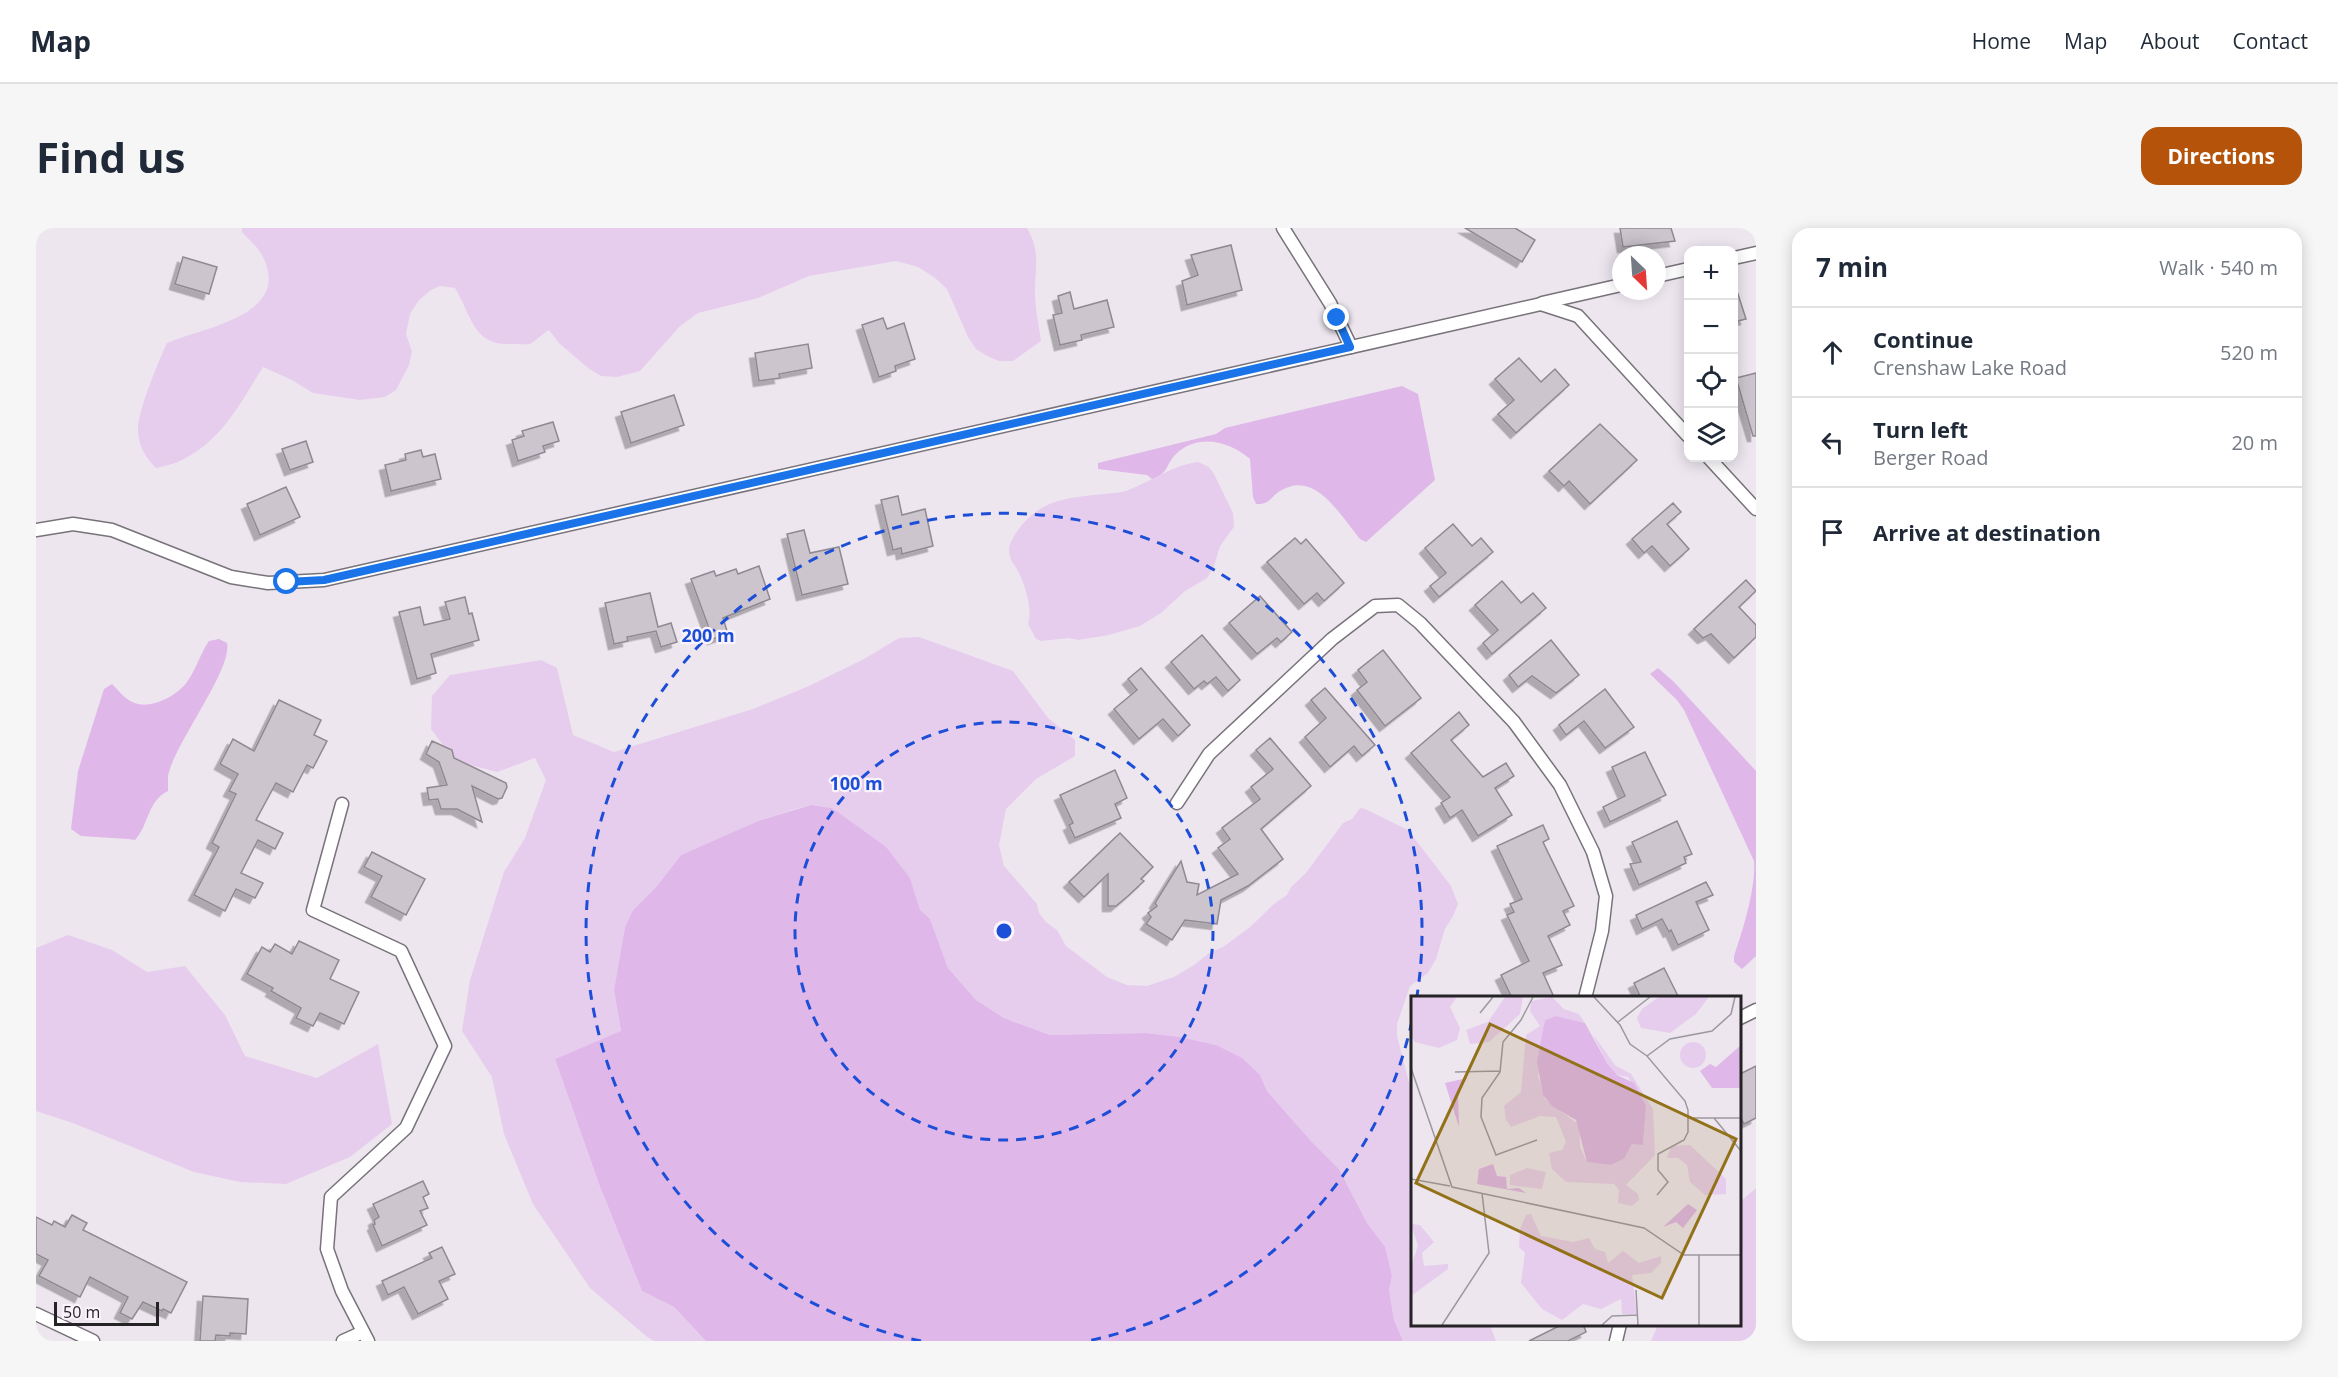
<!DOCTYPE html>
<meta charset="utf-8">
<style>
:root{--surface:#fff;--page:#f6f6f7;--text:#1f2937;--muted:#747a83;--line:#e0e1e3;--accent:#b45309}
body{margin:0;font-family:"Open Sans",sans-serif;background:var(--page);color:var(--text)}
.controls{position:absolute;right:18px;top:18px;display:grid;overflow:hidden;border-radius:12px;box-shadow:0 3px 15px #0003}
.controls button{width:54px;height:54px;display:grid;place-items:center;padding:0;border:0;border-bottom:2px solid var(--line);background:var(--surface);color:var(--text);font:30px sans-serif}
.compass{position:absolute;left:1576px;top:18px;width:54px;height:54px;border-radius:50%;background:var(--surface);box-shadow:0 3px 15px #0003;rotate:155deg}
.scale{position:absolute;left:18px;bottom:15px;width:105px;box-sizing:border-box;padding-left:6px;border:3px solid #252326;border-top:0;font-size:16px;line-height:21px;white-space:nowrap;color:#252326;-webkit-text-stroke:4px #faf3fc;paint-order:stroke}
.stop{position:absolute;width:18px;height:18px;margin:-14px;border:4px solid #1a73e8;border-radius:50%;background:#fff}
.stop.end{background:#1a73e8;border-color:#fff;box-shadow:0 2px 6px #0008}
.list{margin:0;padding:0;list-style:none}
h2{display:flex;justify-content:space-between;align-items:center;height:78px;margin:0;padding:0 24px;font-size:26px}
h2 small{font-size:20px;font-weight:400;color:var(--muted)}
.list li{display:grid;grid-template-columns:39px 1fr auto;gap:18px;align-items:center;box-sizing:border-box;height:90px;padding:0 24px;border-top:2px solid var(--line)}
.list b{display:block;font-size:22px;white-space:nowrap}
.list p{margin:0;font-size:20px;white-space:nowrap;color:var(--muted)}
.list em{font-size:20px;font-style:normal;color:var(--muted)}
.icon{flex:none;width:33px;height:33px;fill:none;stroke:currentColor;stroke-width:2;stroke-linecap:round;stroke-linejoin:round}
.map{position:relative;flex:none;width:1720px;height:1113px;overflow:hidden;border-radius:18px}
header{display:flex;align-items:center;gap:36px;box-sizing:border-box;height:84px;padding:0 30px;background:var(--surface);border-bottom:2px solid var(--line)}
header strong{font-size:28px}
nav{display:flex;gap:33px;margin-inline-start:auto;font-size:21px}
.intro{display:flex;align-items:center;justify-content:space-between;box-sizing:border-box;height:144px;padding:0 36px}
h1{margin:0;font-size:42px}
.button{padding:15px 27px;border-radius:18px;background:var(--accent);color:#fff;font-size:21px;font-weight:700}
main{display:flex;gap:36px;padding:0 36px}
aside{flex:1;background:var(--surface);border-radius:18px;box-shadow:0 3px 15px #0003}
.map>svg:first-child{display:block}
.green{fill:#e7cded}
.water{fill:#dfb7e8}
.building{fill:#ccc5ce;stroke:#908991;stroke-width:1.5;filter:url(#shadow)}
.lines{fill:none;stroke-linecap:round;stroke-linejoin:round}
.minor-casing{stroke:#78727a;stroke-width:15}
.minor{stroke:#fff;stroke-width:12}
.route{stroke:#1a73e8;stroke-width:8}
.ring{fill:none;stroke:#1d4ed8;stroke-width:3;stroke-dasharray:10 8}
.inset-road{fill:none;stroke:#9d989f;stroke-width:1.5}
.view{fill:#927118;fill-opacity:0.15;stroke:#927118;stroke-width:3}
.inset-edge{fill:none;stroke:#252326;stroke-width:3}
.centre{fill:#1d4ed8;stroke:#faf3fc;stroke-width:3}
.ring-label{font-size:18px;text-anchor:middle;font-weight:bold;fill:#1d4ed8;stroke:#faf3fc;stroke-width:4.5;stroke-linejoin:round;paint-order:stroke}
</style>
<header>
<strong>Map</strong>
<nav><a>Home</a><a>Map</a><a>About</a><a>Contact</a></nav>
</header>
<div class="intro"><h1>Find us</h1><a class="button">Directions</a></div>
<main>
<div class="map">
<svg width="1720" height="1113" viewBox="0 0 1720 1113">
<defs>
<filter id="shadow"><feDropShadow dx="-5.5" dy="5.5" stdDeviation="0" flood-color="#0004"/></filter>
</defs>
<rect width="100%" height="100%" fill="#ede6ef"/>
<g class="green">
<path d="M 206,0 L 991,0 C 1005,25 999,38 999,65 C 999,81 1003,97 1005,113 L 977,133 L 963,133 L 953,129 L 940,121 L 932,109 L 911,61 L 898,49 L 882,39 L 860,33 L 773,48 L 722,70 L 662,85 L 644,98 L 604,143 L 581,149 L 565,148 L 552,140 L 523,115 L 513,102 C 507,105 500,113 494,116 C 489,117 480,116 474,116 C 437,118 435,86 419,60 L 404,58 L 395,62 L 383,72 L 374,86 L 370,106 L 376,124 L 373,137 L 360,162 L 349,169 L 324,172 L 277,165 L 256,152 L 227,139 C 205,174 186,213 146,232 C 138,236 129,238 120,240 C 110,230 103,219 102,204 C 100,187 123,132 131,115 C 167,99 256,88 227,29 C 223,20 212,11 206,4 Z"/>
<path d="M 1162,234 L 1173,239 L 1178,246 L 1197,285 L 1198,299 L 1184,318 L 1178,338 L 1171,350 L 1149,363 L 1125,385 L 1104,398 L 1073,407 L 1042,412 L 1033,410 L 1005,413 L 1000,411 L 992,396 C 997,381 989,357 982,343 C 978,336 973,331 973,322 C 973,314 980,305 985,298 C 1008,270 1034,270 1067,266 C 1075,265 1083,265 1090,263 C 1114,254 1137,237 1162,234 Z"/>
<path d="M 883,409 L 977,443 L 1012,490 L 1039,512 L 1039,528 L 1000,551 L 970,581 L 963,617 L 968,638 L 1001,676 L 1003,685 L 1010,694 L 1021,702 L 1030,718 L 1071,749 L 1091,757 L 1111,758 L 1138,749 L 1158,737 L 1173,725 L 1187,719 L 1213,700 L 1239,675 L 1251,667 L 1255,659 L 1270,645 L 1307,595 L 1316,591 L 1324,580 L 1329,581 L 1372,602 L 1415,658 L 1422,676 L 1417,688 L 1409,701 L 1400,731 L 1392,745 L 1374,758 L 1361,796 L 1361,808 L 1376,866 L 1376,1096 L 1454,1097 L 1460,1113 L 1367,1113 L 1358,1092 L 1353,1062 L 1356,1048 L 1348,1019 L 1331,995 L 1303,941 L 1275,913 L 1231,863 L 1224,847 L 1180,817 L 1144,809 L 1110,805 L 1014,807 L 968,790 L 940,772 L 912,740 L 894,691 L 884,683 L 874,650 L 816,596 L 796,580 L 775,577 L 763,580 L 722,593 L 645,627 L 621,658 L 597,682 L 589,699 L 578,762 L 585,804 L 519,831 L 563,956 L 606,1063 L 638,1079 L 670,1113 L 618,1113 L 610,1108 L 554,1060 L 497,976 L 468,906 L 456,849 L 426,803 L 434,752 L 468,644 L 489,610 L 510,552 L 499,530 L 461,544 L 419,533 L 395,501 L 396,468 L 414,447 L 505,432 L 521,440 L 537,507 L 578,524 L 717,481 L 773,458 L 828,431 L 863,410 Z"/>
<path d="M 32,707 L 76,722 L 111,744 L 149,738 L 189,787 L 209,828 L 281,850 L 342,816 L 356,896 L 314,929 L 250,956 L 204,954 L 158,944 L 37,895 L 0,883 L 0,720 Z"/>
<path d="M 1720,960 L 1720,1113 L 1615,1113 L 1622,1097 L 1704,1096 L 1704,974 Z"/>
</g>
<g class="water">
<path d="M 1366,158 L 1382,166 L 1399,252 L 1330,314 L 1324,311 C 1304,287 1279,241 1244,263 C 1234,269 1234,277 1220,276 L 1217,269 L 1214,231 C 1192,212 1159,205 1138,228 C 1128,241 1133,244 1116,251 L 1111,247 L 1062,241 L 1062,235 L 1180,206 L 1189,200 Z"/>
<path d="M 183,411 L 191,415 C 197,441 138,516 132,548 C 132,553 132,558 132,563 C 111,573 113,597 99,612 L 92,611 L 45,608 L 35,601 L 42,543 L 68,461 L 76,456 C 83,463 91,474 102,476 C 117,480 142,467 151,454 C 160,442 164,426 173,413 Z"/>
<path d="M 1622,440 L 1638,454 L 1720,543 L 1720,728 L 1706,741 L 1698,734 L 1698,728 C 1707,702 1720,660 1718,633 L 1648,482 L 1641,472 L 1614,446 Z"/>
<path d="M 775,577 L 796,580 L 850,619 L 874,650 L 884,682 L 894,691 L 912,740 L 940,772 L 968,790 L 1014,807 L 1110,805 L 1144,809 L 1180,817 L 1206,830 L 1224,847 L 1231,863 L 1275,913 L 1303,941 L 1331,995 L 1349,1019 L 1356,1048 L 1353,1062 L 1358,1092 L 1367,1113 L 670,1113 L 638,1079 L 606,1063 L 563,956 L 519,831 L 585,803 L 578,762 L 589,699 L 597,682 L 621,658 L 645,627 L 722,593 Z"/>
</g>
<g class="building">
<path d="M 1429,0 L 1479,0 L 1499,12 L 1486,34 Z"/>
<path d="M 1584,0 L 1635,0 L 1639,13 L 1587,19 Z"/>
<path d="M 1195,17 L 1206,62 L 1151,77 L 1146,53 L 1162,47 L 1155,27 Z"/>
<path d="M 147,29 L 181,39 L 173,66 L 139,56 Z"/>
<path d="M 1698,60 L 1700,60 L 1710,91 L 1698,94 Z"/>
<path d="M 1034,64 L 1038,81 L 1071,72 L 1078,99 L 1045,107 L 1046,112 L 1024,117 L 1017,87 L 1026,85 L 1022,68 Z"/>
<path d="M 847,90 L 851,101 L 868,95 L 879,131 L 859,138 L 860,143 L 843,149 L 826,97 Z"/>
<path d="M 772,116 L 776,140 L 743,146 L 744,150 L 723,153 L 719,125 Z"/>
<path d="M 1483,130 L 1505,154 L 1519,141 L 1533,157 L 1480,205 L 1462,186 L 1478,172 L 1459,151 Z"/>
<path d="M 1720,145 L 1720,208 L 1717,208 L 1700,150 Z"/>
<path d="M 638,167 L 648,197 L 595,215 L 585,184 Z"/>
<path d="M 517,194 L 523,213 L 507,218 L 509,224 L 482,233 L 476,212 L 488,208 L 486,203 Z"/>
<path d="M 1564,196 L 1601,232 L 1554,276 L 1533,253 L 1528,258 L 1513,243 Z"/>
<path d="M 270,213 L 277,234 L 254,242 L 246,221 Z"/>
<path d="M 385,222 L 387,229 L 399,226 L 405,251 L 355,263 L 349,237 L 370,232 L 369,226 Z"/>
<path d="M 250,259 L 264,289 L 224,307 L 211,276 Z"/>
<path d="M 862,268 L 866,287 L 889,281 L 897,318 L 866,326 L 865,320 L 857,322 L 845,272 Z"/>
<path d="M 1637,275 L 1645,284 L 1631,296 L 1653,321 L 1634,338 L 1616,318 L 1608,325 L 1596,311 Z"/>
<path d="M 1417,296 L 1436,318 L 1445,310 L 1457,324 L 1403,369 L 1394,358 L 1410,345 L 1389,320 Z"/>
<path d="M 768,302 L 774,325 L 803,319 L 812,356 L 766,367 L 751,306 Z"/>
<path d="M 1259,310 L 1265,316 L 1270,311 L 1308,355 L 1288,373 L 1281,365 L 1268,376 L 1231,334 Z"/>
<path d="M 723,338 L 734,371 L 687,390 L 692,406 L 677,411 L 655,351 L 678,343 L 680,348 L 700,341 L 702,346 Z"/>
<path d="M 1710,352 L 1720,363 L 1703,379 L 1720,397 L 1720,409 L 1698,430 L 1675,406 L 1667,410 L 1658,401 Z"/>
<path d="M 1466,353 L 1485,375 L 1497,365 L 1510,380 L 1456,426 L 1447,415 L 1462,402 L 1439,377 Z"/>
<path d="M 614,365 L 622,399 L 635,395 L 641,414 L 625,419 L 620,403 L 591,409 L 592,413 L 578,416 L 569,375 Z"/>
<path d="M 1224,368 L 1256,404 L 1245,414 L 1241,410 L 1221,426 L 1193,395 Z"/>
<path d="M 429,369 L 433,386 L 436,385 L 443,412 L 395,426 L 400,445 L 381,451 L 363,384 L 384,379 L 388,397 L 414,391 L 409,374 Z"/>
<path d="M 1166,407 L 1204,452 L 1192,463 L 1180,449 L 1171,456 L 1168,453 L 1158,461 L 1135,434 Z"/>
<path d="M 1515,412 L 1543,447 L 1520,465 L 1496,448 L 1482,459 L 1473,447 Z"/>
<path d="M 1347,422 L 1385,470 L 1349,498 L 1321,462 L 1331,454 L 1322,442 Z"/>
<path d="M 1105,440 L 1154,497 L 1142,508 L 1127,491 L 1103,511 L 1078,481 L 1101,462 L 1092,451 Z"/>
<path d="M 1289,460 L 1339,517 L 1326,528 L 1318,518 L 1294,539 L 1269,509 L 1290,490 L 1275,472 Z"/>
<path d="M 1569,461 L 1598,499 L 1569,520 L 1548,493 L 1530,507 L 1523,497 Z"/>
<path d="M 243,472 L 285,492 L 278,507 L 291,513 L 277,540 L 271,537 L 257,564 L 240,555 L 220,592 L 247,605 L 239,621 L 222,612 L 205,645 L 227,655 L 219,670 L 200,661 L 189,683 L 158,667 L 183,619 L 176,615 L 200,566 L 193,563 L 202,546 L 184,536 L 197,511 L 218,523 Z"/>
<path d="M 1423,484 L 1433,497 L 1415,512 L 1447,549 L 1470,535 L 1478,548 L 1459,560 L 1476,587 L 1442,608 L 1426,582 L 1414,590 L 1405,575 L 1414,569 L 1375,525 Z"/>
<path d="M 1234,510 L 1275,558 L 1225,601 L 1247,631 L 1212,658 L 1185,672 L 1181,696 L 1149,692 L 1136,712 L 1110,696 L 1115,689 L 1112,685 L 1121,678 L 1119,675 L 1145,633 L 1151,654 L 1163,656 L 1161,667 L 1202,646 L 1182,620 L 1194,611 L 1186,600 L 1224,571 L 1215,559 L 1237,541 L 1220,522 Z"/>
<path d="M 396,513 L 416,522 L 418,530 L 470,555 L 471,559 L 466,570 L 462,571 L 436,558 L 446,594 L 421,581 L 405,581 L 402,571 L 393,572 L 391,560 L 411,557 L 403,534 L 390,526 Z"/>
<path d="M 1609,524 L 1630,567 L 1574,594 L 1567,579 L 1589,568 L 1576,539 Z"/>
<path d="M 1079,542 L 1091,570 L 1079,576 L 1085,590 L 1039,610 L 1033,597 L 1037,595 L 1024,567 Z"/>
<path d="M 1641,593 L 1656,626 L 1648,629 L 1650,635 L 1603,657 L 1594,636 L 1605,634 L 1596,614 Z"/>
<path d="M 1507,597 L 1513,611 L 1507,614 L 1538,678 L 1527,683 L 1534,697 L 1512,708 L 1526,737 L 1507,745 L 1517,767 L 1511,770 L 1476,770 L 1465,747 L 1493,733 L 1471,687 L 1478,684 L 1474,676 L 1486,671 L 1461,618 Z"/>
<path d="M 1084,605 L 1117,639 L 1105,651 L 1108,653 L 1092,668 L 1080,678 L 1072,678 L 1072,646 L 1048,669 L 1033,654 Z"/>
<path d="M 336,624 L 389,651 L 370,687 L 335,669 L 346,648 L 328,639 Z"/>
<path d="M 1670,654 L 1677,667 L 1660,674 L 1673,702 L 1642,717 L 1635,702 L 1633,704 L 1626,691 L 1606,701 L 1600,687 Z"/>
<path d="M 263,713 L 303,732 L 294,751 L 323,764 L 308,796 L 284,785 L 277,798 L 260,790 L 265,780 L 235,763 L 237,760 L 211,746 L 226,719 L 234,724 L 239,716 L 256,726 Z"/>
<path d="M 1628,740 L 1643,770 L 1605,770 L 1598,755 Z"/>
<path d="M 1720,838 L 1720,890 L 1708,896 L 1704,888 L 1704,846 Z"/>
<path d="M 387,953 L 393,966 L 387,969 L 392,980 L 384,983 L 391,997 L 346,1018 L 337,997 L 339,996 L 338,992 L 343,989 L 337,976 Z"/>
<path d="M 36,987 L 51,995 L 47,1002 L 151,1054 L 135,1085 L 127,1081 L 126,1083 L 107,1074 L 96,1091 L 84,1085 L 92,1069 L 54,1049 L 44,1069 L 3,1048 L 12,1032 L 0,1026 L 0,989 L 16,997 L 18,993 L 29,999 Z"/>
<path d="M 406,1019 L 419,1046 L 403,1053 L 412,1071 L 382,1086 L 368,1059 L 352,1067 L 346,1053 L 396,1030 L 393,1025 Z"/>
<path d="M 167,1068 L 212,1071 L 210,1106 L 194,1105 L 194,1108 L 180,1107 L 179,1113 L 164,1113 Z"/>
<path d="M 1527,1096 L 1547,1096 L 1550,1104 L 1532,1113 L 1493,1113 Z"/>
</g>
<g class="lines">
<g class="minor-casing">
<g id="minor">
<path d="M 1247,0 L 1294,75 L 1315,119"/>
<path d="M 1698,30 L 1720,25"/>
<path d="M 1621,48 L 1652,41"/>
<path d="M 1506,75 L 1585,57"/>
<path d="M 1673,230 L 1720,281"/>
<path d="M 0,302 L 37,296 L 76,302 L 195,349 L 232,355 L 288,352 L 1505,76 L 1542,88 L 1652,208"/>
<path d="M 1141,575 L 1173,526 L 1296,411 L 1339,378 L 1362,377 L 1384,395 L 1478,494 L 1524,557 L 1557,624 L 1570,668 L 1566,703 L 1549,770"/>
<path d="M 306,576 L 277,682 L 365,723 L 409,818 L 370,900 L 295,969 L 291,1021 L 306,1063 L 332,1113"/>
<path d="M 1704,790 L 1720,782"/>
<path d="M 0,1086 L 57,1113"/>
<path d="M 307,1113 L 327,1104"/>
<path d="M 1580,1113 L 1584,1096"/>
</g>
</g>
<use href="#minor" class="minor"/>
</g>
<g class="lines">
<path class="route" d="M 251,354 L 288,352 L 1314,119 L 1301,90"/>
</g>
<g class="ring">
<circle cx="968" cy="703" r="209"/>
<path d="M1376 793A418 418 0 0 1 1051 1113M885 1113A418 418 0 1 1 1381 768"/>
</g>
<g transform="translate(1375 768)">
<rect width="330" height="330" fill="#ede6ef"/>
<path d="M 0,1 L 46,1 L 39,11 L 49,32 L 46,44 L 28,52 L 4,46 L 0,40 ZM 94,1 L 112,1 L 109,18 L 78,46 L 59,48 L 55,34 L 77,26 ZM 141,1 L 153,13 L 168,18 L 174,27 L 145,20 L 134,24 L 127,80 L 134,103 L 168,129 L 169,151 L 176,166 L 201,169 L 213,163 L 221,148 L 232,148 L 235,110 L 217,81 L 206,79 L 196,67 L 181,37 L 204,69 L 220,78 L 242,113 L 244,159 L 215,189 L 227,198 L 228,204 L 221,210 L 207,207 L 208,194 L 203,188 L 155,186 L 141,173 L 138,157 L 151,154 L 155,146 L 145,121 L 129,120 L 100,131 L 95,124 L 93,110 L 110,96 L 115,39 L 129,30 L 119,15 L 120,5 ZM 248,1 L 298,1 L 285,18 L 259,37 L 230,32 L 226,22 L 231,13 ZM269 59a13 13 0 1 1 26 0a13 13 0 1 1-26 0ZM 279,149 L 315,183 L 315,198 L 294,199 L 279,186 L 276,169 L 267,162 L 256,162 L 260,150 ZM 116,172 L 135,176 L 131,193 L 99,189 L 99,179 ZM 120,218 L 130,240 L 162,246 L 178,242 L 184,253 L 194,256 L 197,267 L 212,255 L 228,267 L 250,260 L 250,267 L 240,277 L 221,279 L 226,318 L 211,318 L 210,303 L 190,313 L 172,308 L 151,324 L 131,313 L 110,287 L 114,257 L 108,251 L 109,233 L 115,219 ZM 0,228 L 9,229 L 23,246 L 11,257 L 13,270 L 37,268 L 37,273 L 0,300 L 0,270 L 7,250 Z" fill="#e7cded"/>
<path d="M 145,20 L 174,27 L 196,67 L 206,79 L 223,87 L 235,110 L 232,149 L 221,148 L 213,163 L 200,169 L 176,166 L 165,124 L 141,110 L 132,99 L 126,66 L 134,24 ZM 330,49 L 330,92 L 301,92 L 289,75 L 299,68 L 305,71 ZM 56,82 L 47,97 L 48,131 L 34,87 ZM 82,168 L 86,180 L 95,181 L 96,193 L 108,192 L 115,197 L 66,188 L 68,173 ZM 277,208 L 286,214 L 272,232 L 265,226 L 252,231 Z" fill="#dfb7e8"/>
<path class="inset-road" d="M 122,1 L 110,24 L 92,46 L 89,76 L 71,102 L 70,121 L 85,159 L 126,144M 183,1 L 209,29 L 219,48 L 236,60 L 274,105 L 277,114 L 277,136 L 273,144 L 247,158 L 247,174 L 257,186 L 246,199M 69,17 L 82,1M 207,26 L 239,1M 236,60 L 259,43 L 301,35 L 320,18 L 324,1M 0,72 L 41,191 L 233,232 L 273,259 L 330,259M 44,76 L 89,75M 278,122 L 330,122M 303,122 L 330,155M 0,183 L 39,190M 225,294 L 227,329M 31,329 L 78,257 L 71,197M 191,329 L 201,320 L 227,319M 288,329 L 288,259"/>
<path class="view" d="M 79,28 L 325,143 L 251,302 L 5,187 Z"/>
<rect width="330" height="330" class="inset-edge"/>
</g>
<circle cx="968" cy="703" r="9" class="centre"/>
<g class="ring-label">
<text x="672" y="414">200 m</text>
<text x="820" y="562">100 m</text>
</g>
</svg>
<div class="controls">
<button>+</button>
<button>−</button>
<button><svg class="icon" aria-label="locate" viewBox="0 0 24 24"><circle cx="12" cy="12" r="6"/><path d="M12 2v4M12 18v4M2 12h4M18 12h4"/></svg></button>
<button><svg class="icon" aria-label="layers" viewBox="0 0 24 24"><path d="M12 4l9 5-9 5-9-5zM3 14l9 5 9-5"/></svg></button>
</div>
<svg class="compass" viewBox="-18 -18 36 36"><path d="M0-13l5 13h-10z" fill="#e53935"/><path d="M0 13l5-13h-10z" fill="#747a83"/></svg>
<div class="scale">50 m</div>
<div class="stop" style="left:251px;top:354px"></div>
<div class="stop end" style="left:1301px;top:90px"></div>
</div>
<aside>
<h2>7 min<small>Walk · 540 m</small></h2>
<ul class="list">
<li><svg class="icon" aria-label="ahead" viewBox="0 0 24 24"><path d="M12 20V5M6 11l6-6 6 6"/></svg><div><b>Continue</b><p>Crenshaw Lake Road</p></div><em>520 m</em></li>
<li><svg class="icon" aria-label="left" viewBox="0 0 24 24"><path d="M17 20v-9H6M10 6l-5 5 5 5"/></svg><div><b>Turn left</b><p>Berger Road</p></div><em>20 m</em></li>
<li><svg class="icon" aria-label="arrive" viewBox="0 0 24 24"><path d="M6 21V4h12l-3 4 3 4H6"/></svg><div><b>Arrive at destination</b></div></li>
</ul>
</aside>
</main>
